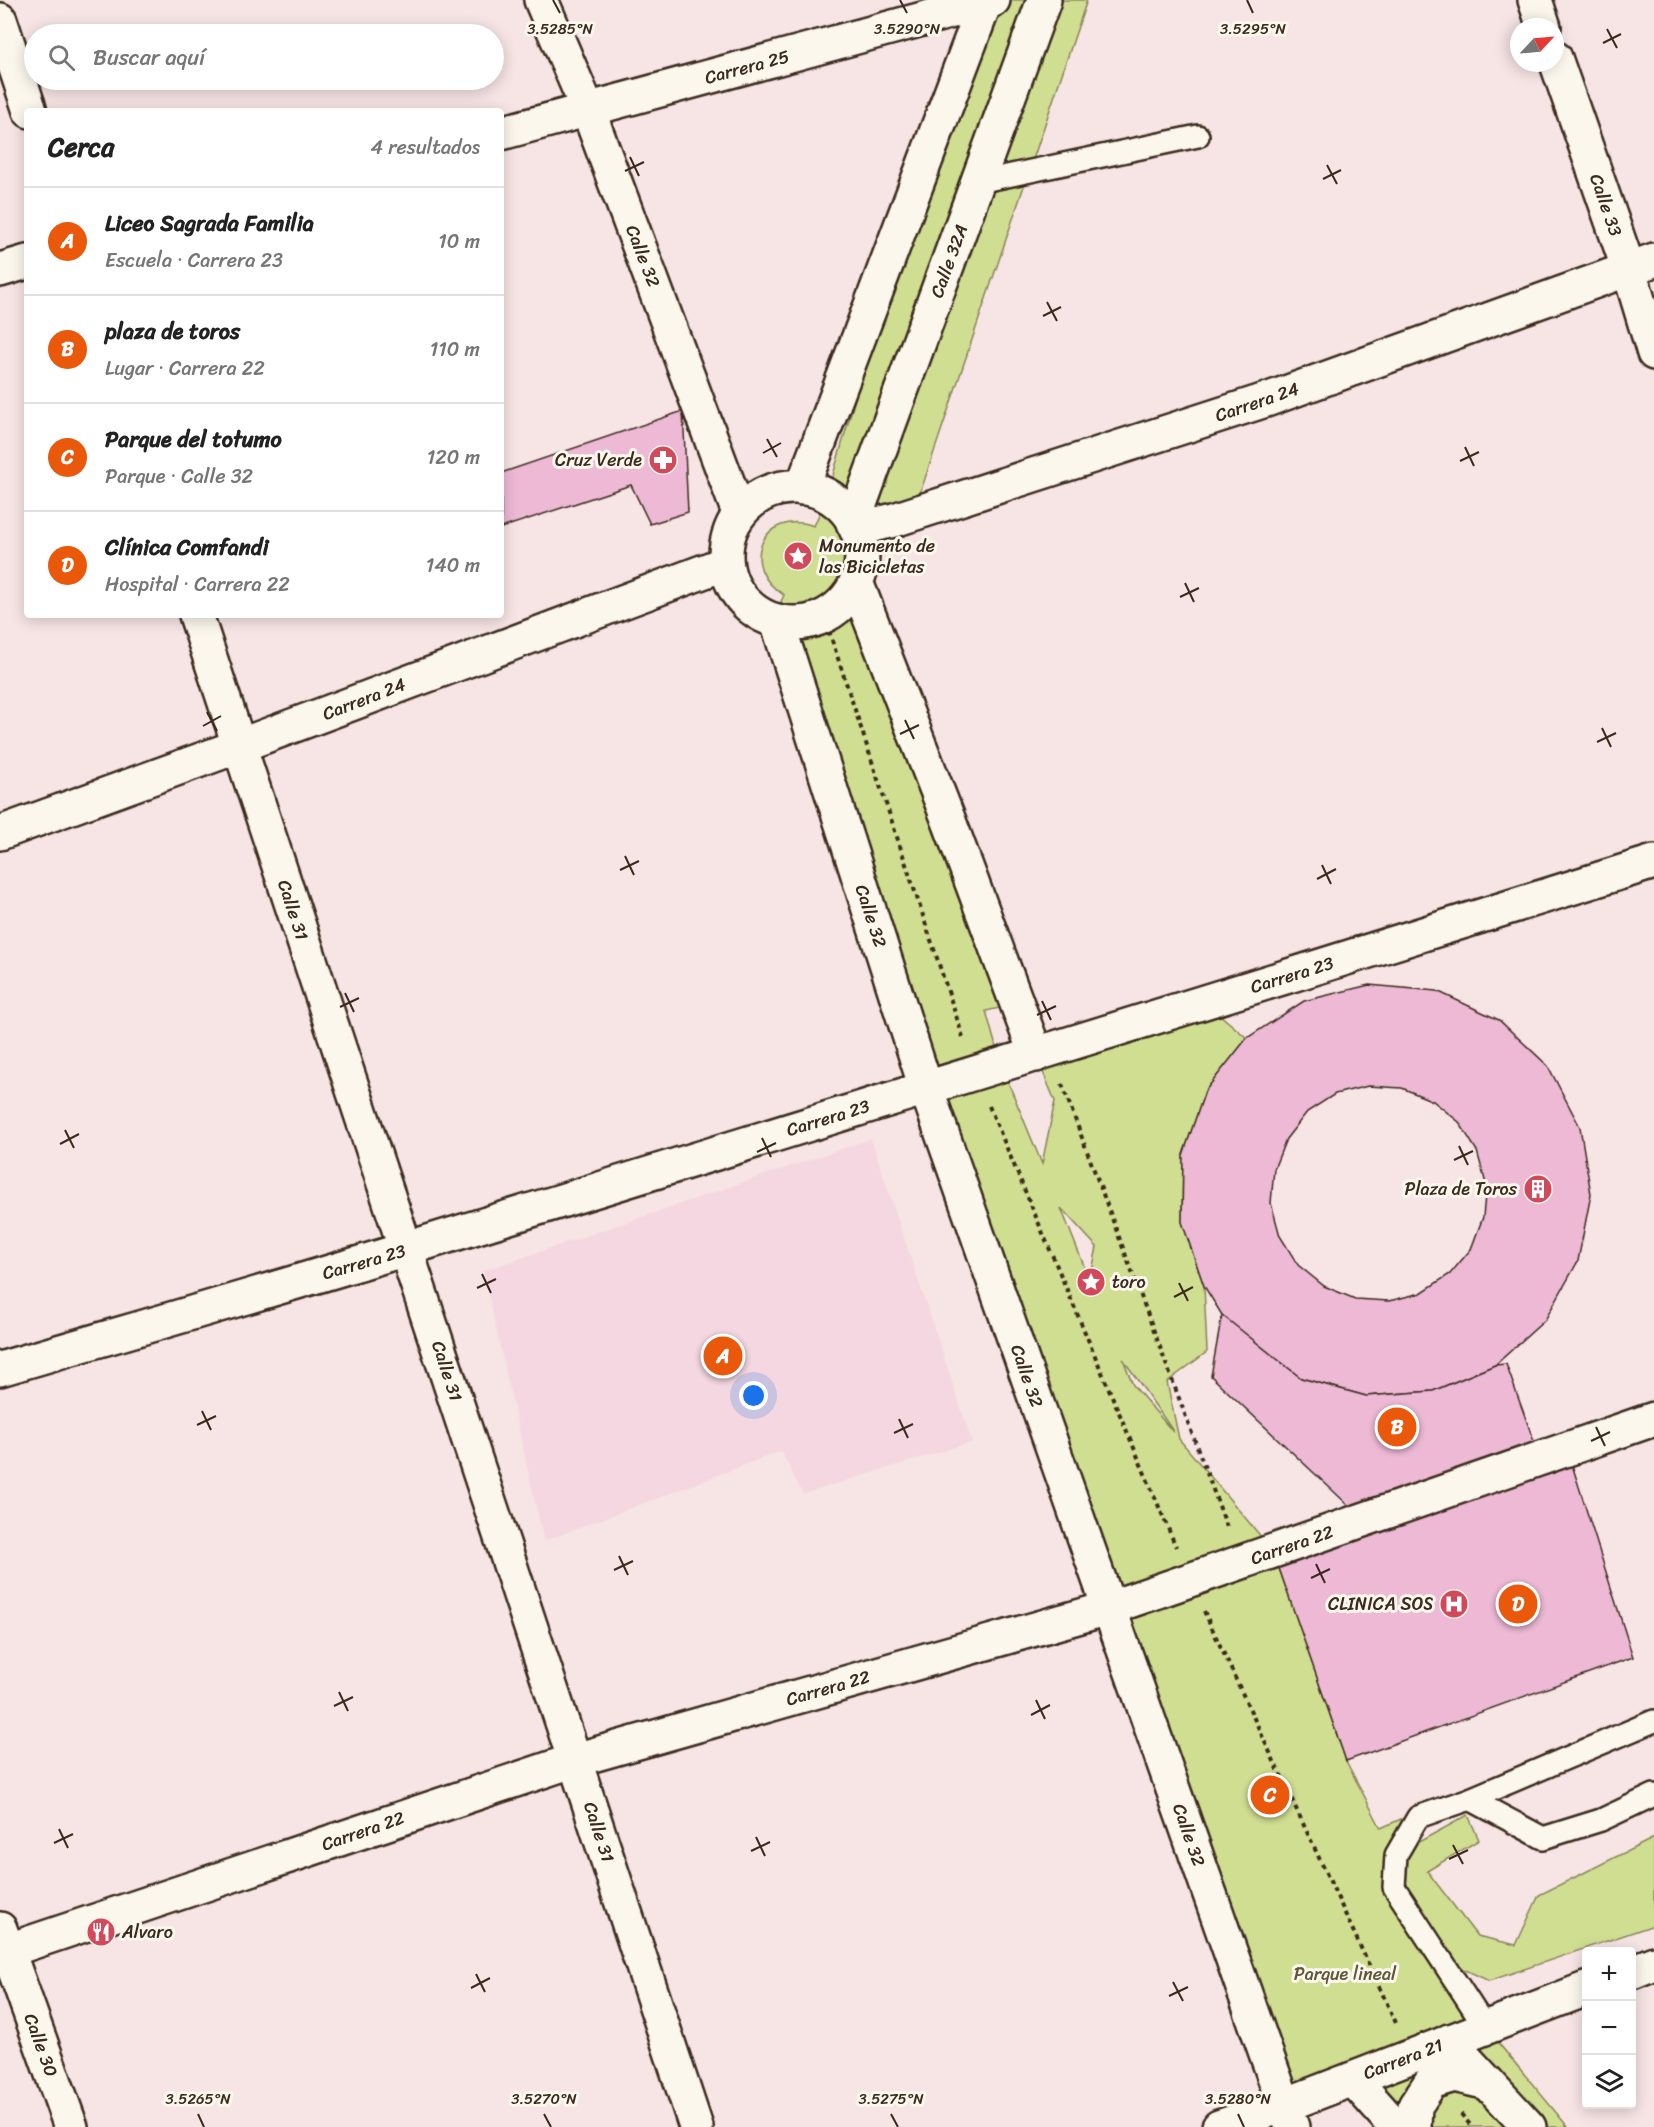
<!DOCTYPE html>
<html lang="es">
<meta charset="utf-8">
<style>
:root{--surface:#fff;--page:#f2f2f2;--text:#222;--muted:#767676;--line:#e0e0e0;--accent:#ea580c}
body{margin:0;font-family:Sriracha,sans-serif;background:var(--page);color:var(--text)}
.controls{position:absolute;right:18px;bottom:18px;display:grid;overflow:hidden;border-radius:6px;box-shadow:0 3px 15px #0003}
.controls button{width:54px;height:54px;display:grid;place-items:center;padding:0;border:0;border-bottom:2px solid var(--line);background:var(--surface);color:var(--text);font:30px sans-serif}
.compass{position:absolute;left:1510px;top:18px;width:54px;height:54px;border-radius:50%;background:var(--surface);box-shadow:0 3px 15px #0003;rotate:64deg}
.you{position:absolute;left:754px;top:1396px;width:21px;height:21px;margin:-15px;border:4px solid #fff;border-radius:50%;background:#1a73e8;box-shadow:0 0 0 9px #1a73e833}
.badge{display:grid;place-items:center;width:39px;height:39px;border-radius:50%;background:var(--accent);color:#fff;font-size:20px;font-weight:700}
.pin{position:absolute;translate:-50% -50%;border:3px solid #fff;box-shadow:0 2px 6px #0006}
.list{margin:0;padding:0;list-style:none}
h2{display:flex;justify-content:space-between;align-items:center;height:78px;margin:0;padding:0 24px;font-size:26px}
h2 small{font-size:20px;font-weight:400;color:var(--muted)}
.list li{display:grid;grid-template-columns:39px 1fr auto;gap:18px;align-items:center;box-sizing:border-box;height:108px;padding:0 24px;border-top:2px solid var(--line)}
.list b{display:block;font-size:22px;white-space:nowrap}
.list p{margin:0;font-size:20px;white-space:nowrap;color:var(--muted)}
.list em{font-size:20px;font-style:normal;color:var(--muted)}
.icon{flex:none;width:33px;height:33px;fill:none;stroke:currentColor;stroke-width:2;stroke-linecap:round;stroke-linejoin:round}
.map{position:relative;flex:none;width:1654px;height:2127px;overflow:hidden}
.search{position:absolute;background:var(--surface);box-shadow:0 3px 15px #0003;left:24px;top:24px;width:480px;height:66px;display:flex;align-items:center;gap:15px;box-sizing:border-box;padding:0 21px;border-radius:33px;color:var(--muted);font-size:22px}
.panel{position:absolute;background:var(--surface);box-shadow:0 3px 15px #0003;left:24px;top:108px;width:480px;height:510px;border-radius:6px}
.map>svg:first-child{display:block}
.built{fill:#f4d7e0}
.green{fill:#d0de91;stroke:#868458;stroke-width:1.5;fill-rule:evenodd}
.building{fill:#edb9d5;stroke:#3b2a1e;stroke-width:1.5;fill-rule:evenodd}
.lines{fill:none;stroke-linecap:round;stroke-linejoin:round}
.lane-casing{stroke:#3b2a1e;stroke-width:26}
.street-casing{stroke:#3b2a1e;stroke-width:38}
.secondary-casing{stroke:#3b2a1e;stroke-width:38}
.path{stroke:#3b2a1e;stroke-width:4;stroke-dasharray:4.5 4.5;stroke-linecap:butt}
.lane{stroke:#fbf7ec;stroke-width:21}
.street{stroke:#fbf7ec;stroke-width:33}
.secondary{stroke:#fbf7ec;stroke-width:33}
.ticks{fill:none;stroke:#3b2a1e;stroke-width:2}
.labels{text-anchor:middle;dominant-baseline:central;stroke-width:6;stroke-linejoin:round;paint-order:stroke}
.street-label{font-size:18px;fill:#3b2a1e;stroke:#fbf7ec}
.poi-label{font-size:18px;fill:#3b2a1e;stroke:#fbf7ec;text-anchor:end}
.park-label{font-size:18px;fill:#60573b;stroke:#fbf7ec}
.ticks-label{font-size:15px;text-anchor:middle;fill:#3b2a1e;stroke:#fbf7ec;stroke-width:6;stroke-linejoin:round;paint-order:stroke}
</style>
<div class="map">
<svg width="1654" height="2127" viewBox="0 0 1654 2127">
<rect width="100%" height="100%" fill="#f7e4e5"/>
<filter id="ink" filterUnits="userSpaceOnUse"><feTurbulence type="fractalNoise" baseFrequency=".0167" numOctaves="2"/><feDisplacementMap in="SourceGraphic" scale="12" xChannelSelector="R" yChannelSelector="G"/><feConvolveMatrix kernelMatrix="1 2 1 2 8 2 1 2 1" color-interpolation-filters="sRGB"/></filter>
<g filter="url(#ink)">
<path class="built" d="M 871,1139 L 972,1442 L 803,1494 L 781,1451 L 544,1541 L 483,1271 Z"/>
<path class="green" d="M 966,0 L 1087,0 L 913,514 L 856,582 L 1008,1006 L 986,1011 L 1001,1065 L 1042,1164 L 1055,1101 L 1036,1055 L 1205,1002 L 1247,1038 L 1205,1091 L 1183,1155 L 1182,1222 L 1204,1286 L 1207,1352 L 1167,1382 L 1179,1439 L 1273,1551 L 1346,1761 L 1381,1828 L 1401,1819 L 1417,1843 L 1468,1815 L 1479,1840 L 1427,1871 L 1477,1936 L 1516,1945 L 1539,1895 L 1654,1838 L 1654,1925 L 1489,1981 L 1455,1965 L 1486,2028 L 1568,2127 L 1396,2127 L 1353,2079 L 1285,2105 L 926,1088 L 780,604 L 784,595 C 737,567 762,508 814,526 L 827,496 L 968,7 ZM 1061,1208 L 1097,1247 L 1090,1281 ZM 1123,1359 L 1173,1431 L 1173,1432 L 1133,1385 Z"/>
<g class="building">
<path d="M 683,411 L 688,512 L 650,524 L 631,485 L 501,528 L 501,473 Z"/>
<path d="M 1369,985 L 1437,991 L 1499,1020 L 1548,1066 L 1580,1127 L 1591,1194 L 1578,1261 L 1545,1320 L 1495,1365 L 1433,1391 L 1366,1396 L 1301,1378 L 1258,1351 L 1222,1315 L 1204,1286 L 1182,1222 L 1183,1155 L 1205,1091 L 1247,1038 L 1304,1001 ZM 1368,1086 L 1402,1088 L 1433,1101 L 1459,1122 L 1477,1151 L 1486,1184 L 1483,1217 L 1471,1249 L 1450,1274 L 1421,1293 L 1389,1301 L 1355,1299 L 1324,1286 L 1298,1265 L 1280,1236 L 1271,1203 L 1274,1169 L 1286,1139 L 1307,1112 L 1335,1094 Z"/>
<path d="M 1222,1315 L 1301,1378 L 1366,1396 L 1433,1391 L 1495,1365 L 1506,1364 L 1540,1458 L 1364,1520 L 1211,1376 Z"/>
<path d="M 1567,1449 L 1633,1657 L 1346,1761 L 1273,1551 Z"/>
</g>
<g class="lines">
<g class="lane-casing">
<g id="lane">
<path d="M 978,182 L 1198,136"/>
<path d="M 1470,1799 L 1543,1838 L 1601,1820 L 1654,1795"/>
<path d="M 1486,2028 L 1394,1887 L 1396,1855 L 1418,1817 L 1470,1799 L 1654,1721"/>
</g>
</g>
<g class="street-casing">
<g id="street">
<path d="M 541,0 L 588,110 L 739,513"/>
<path d="M 1535,0 L 1544,27"/>
<path d="M 1555,58 L 1629,270 L 1654,353"/>
<path d="M 501,133 L 993,0"/>
<path d="M 0,270 L 27,262"/>
<circle cx="794" cy="555" r="68"/>
<path d="M 802,488 L 986,0"/>
<path d="M 853,523 L 1044,0"/>
<path d="M 856,529 L 894,520 L 1269,399 L 1654,260"/>
<path d="M 856,582 L 949,821 L 1036,1055"/>
<path d="M 777,621 L 926,1088 L 1292,2127"/>
<path d="M 0,833 L 239,746 L 726,563"/>
<path d="M 0,1369 C 136,1329 273,1290 409,1248 C 824,1122 1239,991 1654,862"/>
<path d="M 0,1929 L 71,2127"/>
<path d="M 0,1953 L 575,1760 L 1109,1608 L 1654,1419"/>
<path d="M 1632,1972 L 1654,1963"/>
<path d="M 1449,2041 L 1529,2127"/>
<path d="M 1353,2079 L 1396,2127"/>
<path d="M 1219,2127 L 1285,2105 L 1586,1989"/>
<path d="M 1414,2127 L 1415,2106 L 1431,2082 L 1454,2075 L 1488,2083"/>
</g>
</g>
<g class="secondary-casing">
<g id="secondary">
<path d="M 0,20 L 30,111"/>
<path d="M 196,615 L 696,2127"/>
</g>
</g>
<g class="path">
<path d="M 824,605 L 824,616 L 964,1040"/>
<path d="M 1062,1084 L 1228,1530"/>
<path d="M 989,1106 L 1176,1547"/>
<path d="M 1204,1611 L 1396,2023"/>
<path d="M 1461,2114 L 1472,2127"/>
</g>
<use href="#lane" class="lane"/>
<use href="#street" class="street"/>
<use href="#secondary" class="secondary"/>
</g>
</g>
<path class="ticks" d="M 553,0 L 560,13M 900,0 L 907,13M 1247,0 L 1253,13M 1607,29 L 1617,48M 1603,43 L 1621,34M 630,157 L 639,176M 1327,165 L 1337,184M 625,171 L 644,162M 1323,179 L 1341,170M 1047,302 L 1057,321M 1043,316 L 1061,307M 767,439 L 777,457M 1465,447 L 1474,466M 763,453 L 781,443M 1460,461 L 1479,452M 1185,583 L 1194,602M 1180,597 L 1199,588M 207,712 L 217,731M 905,720 L 914,739M 203,726 L 221,716M 1602,728 L 1611,747M 900,734 L 919,725M 1597,742 L 1616,733M 625,856 L 634,875M 1322,865 L 1331,884M 620,870 L 639,861M 1317,879 L 1336,869M 345,993 L 354,1012M 1042,1001 L 1051,1020M 340,1007 L 359,998M 1037,1015 L 1056,1006M 65,1130 L 74,1148M 762,1138 L 771,1157M 60,1144 L 79,1134M 1459,1146 L 1468,1165M 757,1152 L 776,1143M 1454,1160 L 1473,1151M 482,1274 L 491,1293M 1179,1283 L 1188,1301M 477,1288 L 496,1279M 1174,1297 L 1193,1287M 202,1411 L 211,1430M 899,1419 L 908,1438M 197,1425 L 216,1416M 1596,1427 L 1605,1446M 894,1433 L 913,1424M 1591,1441 L 1610,1432M 619,1556 L 628,1575M 1316,1564 L 1325,1583M 614,1570 L 633,1561M 1311,1578 L 1330,1569M 339,1692 L 348,1711M 1036,1700 L 1045,1719M 334,1706 L 353,1697M 1031,1715 L 1050,1705M 59,1829 L 68,1848M 756,1837 L 765,1856M 54,1843 L 73,1834M 1453,1845 L 1463,1864M 751,1851 L 770,1842M 1449,1859 L 1468,1850M 476,1974 L 485,1992M 1173,1982 L 1183,2001M 471,1988 L 490,1978M 1169,1996 L 1188,1987M 198,2114 L 204,2127M 544,2114 L 551,2127M 891,2114 L 898,2127M 1238,2114 L 1244,2127"/>
<defs>
<g id="pharmacy-disc" transform="scale(1.5)"><circle r="9.5" fill="#d1495b" stroke="#fbf7ec"/><path d="M-2-6h4v4h4v4h-4v4h-4v-4h-4v-4h4Z" fill="#fff"/></g>
<g id="sight-disc" transform="scale(1.5)"><circle r="9.5" fill="#d1495b" stroke="#fbf7ec"/><path d="M0-6L1.8-2.2L6-1.7L2.9 1.2L3.7 5.4L0 3.3L-3.7 5.4L-2.9 1.2L-6-1.7L-1.8-2.2Z" fill="#fff"/></g>
<g id="building-disc" transform="scale(1.5)"><circle r="9.5" fill="#d1495b" stroke="#fbf7ec"/><path d="M-4-6H4V6H1V3H-1V6H-4ZM-2.5-4.3h1.7v1.8h-1.7ZM.8-4.3h1.7v1.8H.8ZM-2.5-1h1.7V.8h-1.7ZM.8-1h1.7V.8H.8Z" fill="#fff"/></g>
<g id="hospital-disc" transform="scale(1.5)"><circle r="9.5" fill="#d1495b" stroke="#fbf7ec"/><path d="M-5-5h3v3.5h4V-5h3V5h-3V1.5h-4V5h-3Z" fill="#fff"/></g>
<g id="restaurant-disc" transform="scale(1.5)"><circle r="9.5" fill="#d1495b" stroke="#fbf7ec"/><path d="M-5-6h1v4h1v-4h1v4h1v-4h1v5L-1.5 .5V6h-2V.5L-5-1ZM5-6V6H3V1.5H1.5Q1.5-4 5-6Z" fill="#fff"/></g>
</defs>
<g fill-rule="evenodd">
<use href="#pharmacy-disc" x="663" y="460"/>
<use href="#sight-disc" x="798" y="556"/>
<use href="#building-disc" x="1538" y="1189"/>
<use href="#sight-disc" x="1091" y="1282"/>
<use href="#hospital-disc" x="1454" y="1604"/>
<use href="#restaurant-disc" x="101" y="1932"/>
</g>
<g class="labels">
<g class="street-label">
<text transform="translate(747 67) rotate(-15)">Carrera 25</text>
<text transform="translate(1606 205) rotate(71)">Calle 33</text>
<text transform="translate(643 256) rotate(69)">Calle 32</text>
<text transform="translate(949 261) rotate(-70)">Calle 32A</text>
<text transform="translate(1257 402) rotate(-19)">Carrera 24</text>
<text transform="translate(364 699) rotate(-21)">Carrera 24</text>
<text transform="translate(293 910) rotate(72)">Calle 31</text>
<text transform="translate(871 916) rotate(72)">Calle 32</text>
<text transform="translate(1292 975) rotate(-17)">Carrera 23</text>
<text transform="translate(828 1118) rotate(-17)">Carrera 23</text>
<text transform="translate(364 1262) rotate(-16)">Carrera 23</text>
<text transform="translate(447 1371) rotate(72)">Calle 31</text>
<text transform="translate(1027 1376) rotate(71)">Calle 32</text>
<text transform="translate(1292 1545) rotate(-19)">Carrera 22</text>
<text transform="translate(828 1688) rotate(-16)">Carrera 22</text>
<text transform="translate(363 1831) rotate(-19)">Carrera 22</text>
<text transform="translate(599 1832) rotate(72)">Calle 31</text>
<text transform="translate(1189 1835) rotate(71)">Calle 32</text>
<text transform="translate(41 2045) rotate(70)">Calle 30</text>
<text transform="translate(1403 2059) rotate(-21)">Carrera 21</text>
</g>
<g class="poi-label">
<text x="642" y="460">Cruz Verde</text>
<text x="819" y="546" text-anchor="start">Monumento de<tspan x="819" dy="21">las Bicicletas</tspan></text>
<text x="1517" y="1189">Plaza de Toros</text>
<text x="1112" y="1282" text-anchor="start">toro</text>
<text x="1433" y="1604">CLINICA SOS</text>
<text x="122" y="1932" text-anchor="start">Alvaro</text>
</g>
<g class="park-label">
<text x="1345" y="1974">Parque lineal</text>
</g>
</g>
<g class="ticks-label">
<text x="560" y="34">3.5285°N</text>
<text x="907" y="34">3.5290°N</text>
<text x="1253" y="34">3.5295°N</text>
<text x="198" y="2104">3.5265°N</text>
<text x="544" y="2104">3.5270°N</text>
<text x="891" y="2104">3.5275°N</text>
<text x="1238" y="2104">3.5280°N</text>
</g>
</svg>
<div class="controls">
<button>+</button>
<button>−</button>
<button><svg class="icon" aria-label="layers" viewBox="0 0 24 24"><path d="M12 4l9 5-9 5-9-5zM3 14l9 5 9-5"/></svg></button>
</div>
<svg class="compass" viewBox="-18 -18 36 36"><path d="M0-13l5 13h-10z" fill="#e53935"/><path d="M0 13l5-13h-10z" fill="#767676"/></svg>
<div class="you"></div>
<div class="pin badge" style="left:723px;top:1356px">A</div>
<div class="pin badge" style="left:1397px;top:1427px">B</div>
<div class="pin badge" style="left:1270px;top:1795px">C</div>
<div class="pin badge" style="left:1518px;top:1604px">D</div>
<div class="search"><svg class="icon" aria-label="search" viewBox="0 0 24 24"><circle cx="10" cy="10" r="6"/><path d="M15 15l6 6"/></svg>Buscar aquí</div>
<section class="panel">
<h2>Cerca<small>4 resultados</small></h2>
<ul class="list">
<li><span class="badge">A</span><div><b>Liceo Sagrada Familia</b><p>Escuela · Carrera 23</p></div><em>10 m</em></li>
<li><span class="badge">B</span><div><b>plaza de toros</b><p>Lugar · Carrera 22</p></div><em>110 m</em></li>
<li><span class="badge">C</span><div><b>Parque del totumo</b><p>Parque · Calle 32</p></div><em>120 m</em></li>
<li><span class="badge">D</span><div><b>Clínica Comfandi</b><p>Hospital · Carrera 22</p></div><em>140 m</em></li>
</ul>
</section>
</div>
